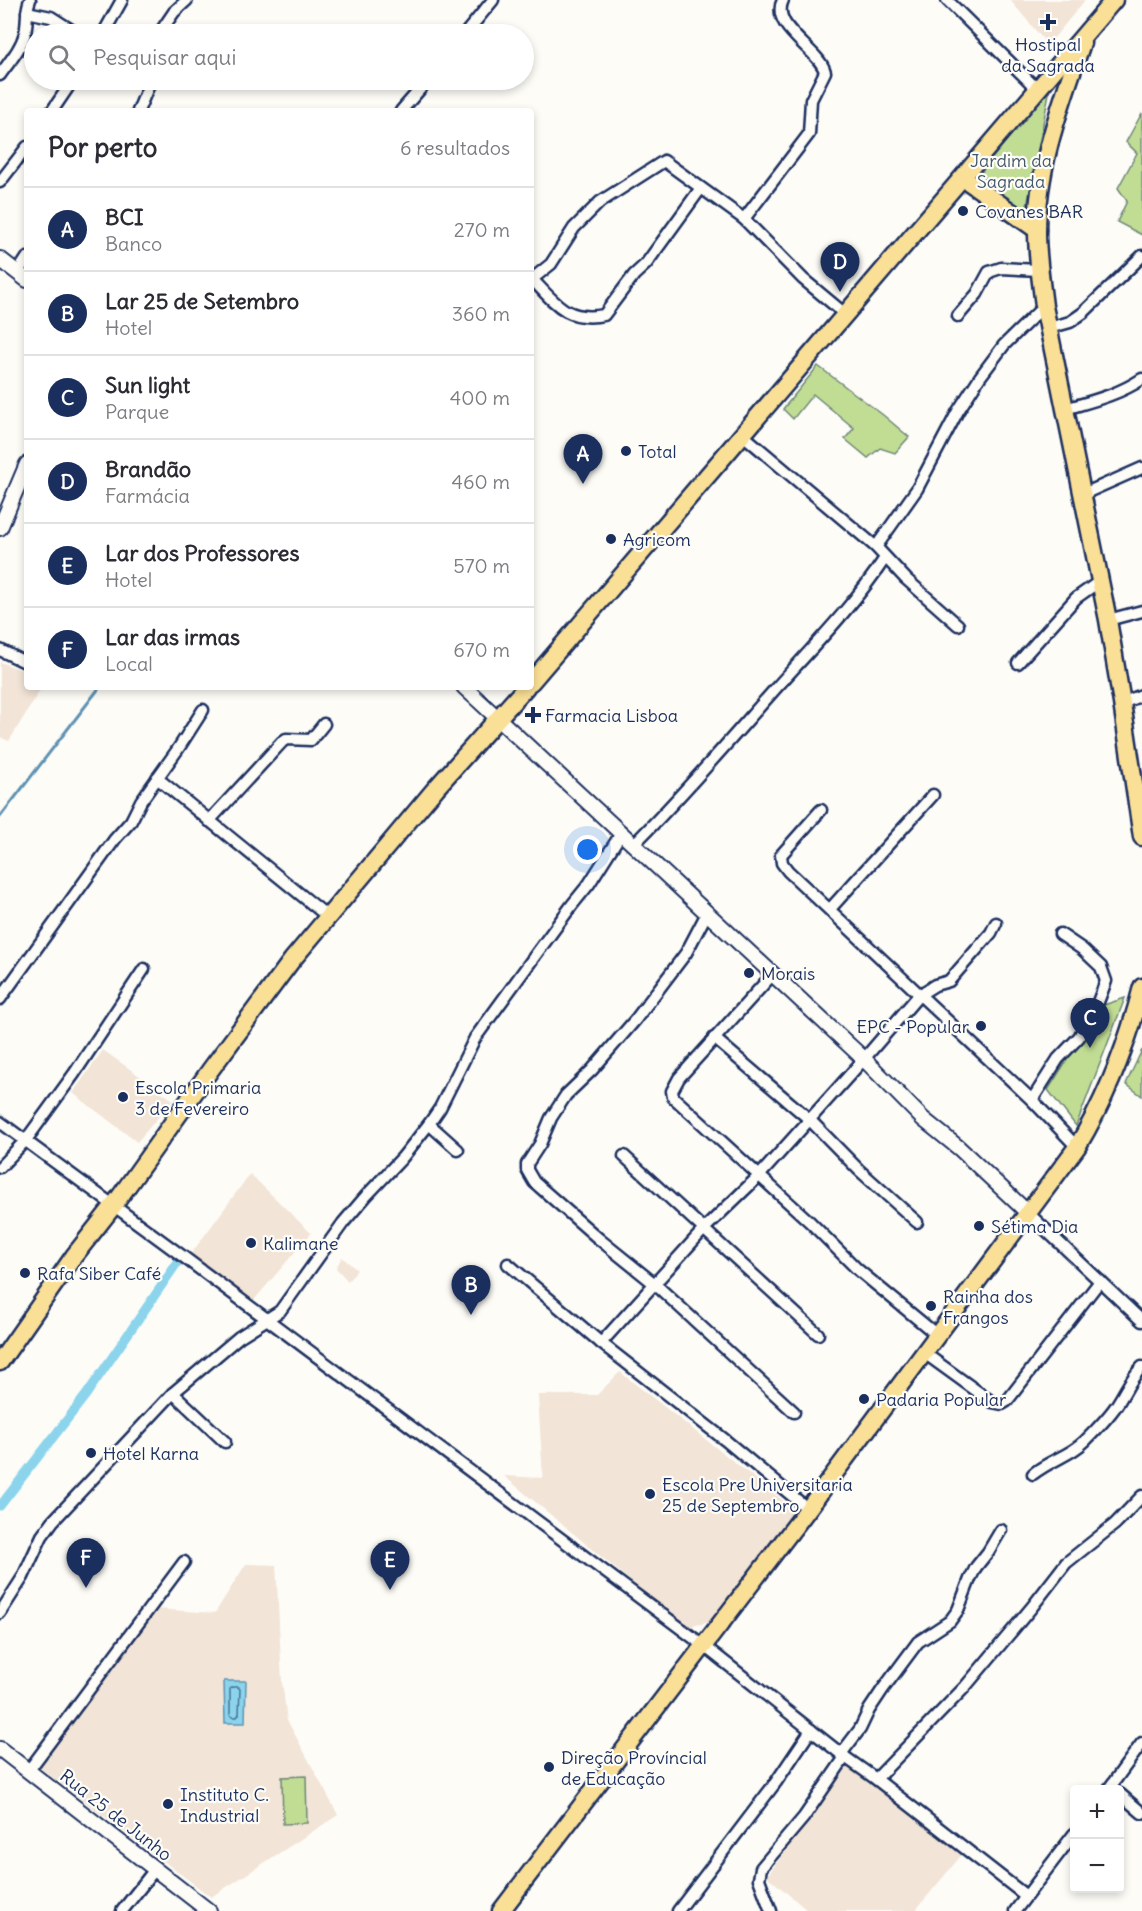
<!DOCTYPE html>
<html lang="pt">
<meta charset="utf-8">
<style>
:root{--surface:#fff;--page:#f2f2f3;--text:#2b2b33;--muted:#7c7c81;--line:#e1e1e2;--accent:#1b2f5e}
body{margin:0;font-family:Delius,sans-serif;background:var(--page);color:var(--text)}
.controls{position:absolute;right:18px;bottom:18px;display:grid;overflow:hidden;border-radius:6px;box-shadow:0 3px 9px #0003}
.controls button{width:54px;height:54px;display:grid;place-items:center;padding:0;border:0;border-bottom:2px solid var(--line);background:var(--surface);color:var(--text);font:30px sans-serif}
.you{position:absolute;left:588px;top:850px;width:21px;height:21px;margin:-15px;border:4px solid #fff;border-radius:50%;background:#1a73e8;box-shadow:0 0 0 9px #1a73e833}
.badge{display:grid;place-items:center;width:39px;height:39px;border-radius:50%;background:var(--accent);color:#fff;font-size:20px;font-weight:700}
.pin{position:absolute;translate:-50% -50px;filter:drop-shadow(0 2px 3px #0008)}
.pin::after{content:'';position:absolute;top:32px;width:21px;height:18px;background:inherit;clip-path:polygon(0 0,100% 0,50% 100%)}
.list{margin:0;padding:0;list-style:none}
h2{display:flex;justify-content:space-between;align-items:center;height:78px;margin:0;padding:0 24px;font-size:26px}
h2 small{font-size:20px;font-weight:400;color:var(--muted)}
.list li{display:grid;grid-template-columns:39px 1fr auto;gap:18px;align-items:center;box-sizing:border-box;height:84px;padding:0 24px;border-top:2px solid var(--line)}
.list b{display:block;font-size:22px;white-space:nowrap}
.list p{margin:0;font-size:20px;white-space:nowrap;color:var(--muted)}
.list em{font-size:20px;font-style:normal;color:var(--muted)}
.icon{flex:none;width:33px;height:33px;fill:none;stroke:currentColor;stroke-width:2;stroke-linecap:round;stroke-linejoin:round}
.map{position:relative;flex:none;width:1142px;height:1911px;overflow:hidden}
.search{position:absolute;background:var(--surface);box-shadow:0 3px 9px #0003;left:24px;top:24px;width:510px;height:66px;display:flex;align-items:center;gap:15px;box-sizing:border-box;padding:0 21px;border-radius:33px;color:var(--muted);font-size:22px}
.panel{position:absolute;background:var(--surface);box-shadow:0 3px 9px #0003;left:24px;top:108px;width:510px;height:582px;border-radius:6px}
.map>svg:first-child{display:block}
.built{fill:#f2e4d6}
.green{fill:#c1dd94;stroke:#6e8679;stroke-width:1.5}
.water{fill:#8bd4ec;stroke:#5e92b3;stroke-width:1.5}
.lines{fill:none;stroke-linecap:round;stroke-linejoin:round}
.shore{stroke:#487197;stroke-width:1.5}
.stream{stroke:#5e92b3;stroke-width:3}
.canal{stroke:#8bd4ec;stroke-width:9}
.minor-casing{stroke:#1b2f5e;stroke-width:15}
.tertiary-casing{stroke:#1b2f5e;stroke-width:18}
.primary-casing{stroke:#1b2f5e;stroke-width:21}
.minor{stroke:#fdfcf7;stroke-width:10}
.tertiary{stroke:#fdfcf7;stroke-width:14}
.primary{stroke:#fadf96;stroke-width:16}
.poi-dot{fill:#1b2f5e;stroke:#fdfcf7;stroke-width:2}
.labels{text-anchor:middle;dominant-baseline:central;stroke-width:4.5;stroke-linejoin:round;paint-order:stroke}
.poi-label{font-size:18px;fill:#1b2f5e;stroke:#fdfcf7;text-anchor:start}
.park-label{font-size:18px;fill:#445a6c;stroke:#fdfcf7}
.street-label{font-size:18px;fill:#1b2f5e;stroke:#fdfcf7}
</style>
<div class="map">
<svg width="1142" height="1911" viewBox="0 0 1142 1911">
<rect width="100%" height="100%" fill="#fdfcf7"/>
<filter id="ink" filterUnits="userSpaceOnUse"><feTurbulence type="fractalNoise" baseFrequency=".0167" numOctaves="2"/><feDisplacementMap in="SourceGraphic" scale="12" xChannelSelector="R" yChannelSelector="G"/><feConvolveMatrix kernelMatrix="1 2 1 2 8 2 1 2 1" color-interpolation-filters="sRGB"/></filter>
<g filter="url(#ink)">
<g class="built">
<path d="M 1010,0 L 1085,0 L 1048,45 Z"/>
<path d="M 0,662 L 27,672 L 27,687 L 42,687 L 9,741 L 0,737 Z"/>
<path d="M 103,1050 L 173,1100 L 137,1142 L 73,1093 Z"/>
<path d="M 250,1174 L 311,1233 L 249,1306 L 191,1254 Z"/>
<path d="M 342,1257 L 357,1270 L 348,1281 L 336,1268 Z"/>
<path d="M 620,1372 L 795,1510 L 710,1622 L 686,1627 L 504,1476 L 543,1478 L 538,1395 L 597,1395 Z"/>
<path d="M 246,1564 L 276,1565 L 282,1682 L 287,1720 L 338,1815 L 211,1897 L 39,1767 L 155,1609 L 215,1613 Z"/>
<path d="M 848,1767 L 964,1852 L 915,1911 L 808,1911 L 767,1876 Z"/>
</g>
<g class="green">
<path d="M 1051,83 L 1025,216 L 980,174 Z"/>
<path d="M 1142,113 L 1142,235 L 1117,222 L 1127,201 L 1118,188 L 1137,153 L 1126,142 Z"/>
<path d="M 818,366 L 883,415 L 909,437 L 895,453 L 880,448 L 868,458 L 845,439 L 854,428 L 813,394 L 793,419 L 783,409 Z"/>
<path d="M 1125,998 L 1076,1126 L 1048,1090 L 1101,1006 Z"/>
<path d="M 1142,1050 L 1142,1096 L 1126,1084 Z"/>
<path d="M 306,1776 L 307,1823 L 283,1824 L 282,1777 Z"/>
</g>
<path class="water" d="M 224,1681 L 246,1681 L 245,1723 L 225,1723 Z"/>
<g class="lines">
<path class="shore" d="M 233,1687 L 238,1687 L 240,1689 L 239,1714 L 237,1717 L 232,1717 L 230,1714 L 230,1689 Z"/>
<path class="stream" d="M 0,817 L 100,687"/>
<path class="canal" d="M 0,1506 L 86,1395 L 182,1256"/>
<g class="minor-casing">
<g id="minor">
<path d="M 947,0 L 1038,90"/>
<path d="M 27,12 L 51,17 L 73,31"/>
<path d="M 103,34 L 122,0"/>
<path d="M 159,34 L 174,12 L 187,0"/>
<path d="M 465,34 L 493,0"/>
<path d="M 0,75 C 9,62 21,49 25,33 C 28,22 25,11 30,0"/>
<path d="M 52,111 L 73,80"/>
<path d="M 138,111 L 151,80"/>
<path d="M 401,111 L 428,80"/>
<path d="M 0,182 L 27,147"/>
<path d="M 744,219 L 803,279 L 845,314"/>
<path d="M 18,272 L 27,258"/>
<path d="M 532,279 C 555,303 567,322 604,315 L 634,275 L 646,264 L 701,188"/>
<path d="M 531,280 L 551,264 L 574,228 L 600,202 L 664,161 L 744,219 L 809,134 L 811,100 L 825,72 C 820,50 769,27 783,0"/>
<path d="M 958,316 L 977,294 L 989,272 L 1001,268 L 1039,270"/>
<path d="M 1049,328 L 1070,322 L 1083,313 L 1142,256"/>
<path d="M 1065,409 C 1092,401 1118,395 1142,379"/>
<path d="M 743,435 L 876,547 L 906,579 L 958,625"/>
<path d="M 1081,495 L 1142,468"/>
<path d="M 876,547 L 917,489 L 958,411 L 980,377 L 1004,345 L 1044,306"/>
<path d="M 1108,620 L 1142,611"/>
<path d="M 0,650 L 27,663"/>
<path d="M 1018,663 L 1076,598 L 1100,581"/>
<path d="M 1122,703 L 1142,695"/>
<path d="M 157,778 L 327,916"/>
<path d="M 821,810 L 781,855 L 782,863 L 788,871 L 1032,1100 L 1077,1147"/>
<path d="M 209,821 L 282,742 L 286,739 L 311,740 L 324,724"/>
<path d="M 634,844 C 684,794 729,741 776,688 C 814,646 854,605 885,558"/>
<path d="M 830,909 L 933,795"/>
<path d="M 707,913 L 686,953 L 636,1019 L 592,1070 L 566,1095 L 551,1118 L 540,1144 L 527,1164 L 527,1170 L 534,1182 L 599,1239 L 656,1285 L 794,1412"/>
<path d="M 772,975 L 679,1078 L 672,1091 L 673,1097 L 810,1222 L 857,1269 L 937,1335"/>
<path d="M 0,999 L 115,839 L 131,821 L 141,801 L 178,749 L 203,710"/>
<path d="M 714,1038 L 809,1119 L 859,1170 L 917,1222"/>
<path d="M 1032,1100 L 1058,1059 L 1079,1037 L 1098,1002 L 1106,981 L 1101,967 L 1082,949 L 1060,934"/>
<path d="M 0,1122 L 185,1258 L 703,1645 L 845,1757 L 876,1779 L 1026,1896"/>
<path d="M 429,1124 L 458,1150"/>
<path d="M 624,1156 L 818,1334"/>
<path d="M 0,1167 L 26,1140 L 74,1074 L 144,969"/>
<path d="M 1028,1213 L 1142,1321"/>
<path d="M 508,1264 L 601,1343"/>
<path d="M 923,1352 L 992,1402 L 1002,1404 L 1007,1401 L 1100,1281"/>
<path d="M 173,1393 L 225,1442"/>
<path d="M 1033,1474 C 1050,1460 1070,1456 1085,1441 C 1095,1431 1107,1419 1116,1406 C 1125,1393 1130,1379 1142,1367"/>
<path d="M 808,1509 L 725,1440 L 601,1343 L 705,1228 L 759,1176 L 864,1059 L 919,995 L 935,985 L 949,981 L 991,933 L 996,923"/>
<path d="M 0,1613 L 23,1577 L 42,1536 L 53,1521 L 173,1393 L 239,1337 L 280,1311 L 343,1223 L 367,1195 L 402,1158 L 429,1124 L 440,1108 L 475,1038 L 572,905 L 589,884 L 622,832"/>
<path d="M 841,1754 L 860,1729 L 869,1710 L 883,1689 L 918,1642 L 950,1621 L 958,1610 L 970,1579 L 976,1567 L 988,1552 L 1001,1530"/>
<path d="M 29,1770 L 184,1562"/>
<path d="M 876,1779 L 965,1687 L 1032,1607 L 1066,1563 L 1115,1524 L 1142,1496"/>
<path d="M 1108,1790 L 1142,1743"/>
<path d="M 1120,1794 L 1142,1813"/>
<path d="M 122,1911 L 156,1868"/>
<path d="M 678,1911 L 776,1782 L 811,1730"/>
<path d="M 771,1911 L 759,1879 L 761,1868 L 804,1817 L 845,1757"/>
<path d="M 1015,1911 L 1074,1834"/>
</g>
</g>
<g class="tertiary-casing">
<g id="tertiary">
<path d="M 0,259 L 27,280"/>
<path d="M 0,528 L 27,464"/>
<path d="M 464,687 L 864,1059 L 923,1119 L 959,1148 L 1028,1213"/>
<path d="M 0,1749 L 209,1911"/>
</g>
</g>
<g class="primary-casing">
<g id="primary">
<path d="M 1082,43 C 1061,104 1037,167 1037,232 C 1037,257 1041,281 1044,306 L 1108,620 L 1122,703 L 1142,837"/>
<path d="M 963,178 L 1037,230"/>
<path d="M 531,682 L 1114,0"/>
<path d="M 0,1362 L 74,1256 L 114,1205 L 211,1069 L 292,960 L 436,788 L 526,687"/>
<path d="M 501,1911 L 808,1509 L 1077,1147 C 1107,1097 1128,1043 1142,987"/>
</g>
</g>
<use href="#minor" class="minor"/>
<use href="#tertiary" class="tertiary"/>
<use href="#primary" class="primary"/>
</g>
</g>
<g class="poi-dot">
<path d="M1045 13h6v6h6v6h-6v6h-6v-6h-6v-6h6z"/>
<circle cx="963" cy="211" r="6"/>
<circle cx="626" cy="451" r="6"/>
<circle cx="611" cy="539" r="6"/>
<path d="M530 706h6v6h6v6h-6v6h-6v-6h-6v-6h6z"/>
<circle cx="749" cy="973" r="6"/>
<circle cx="981" cy="1026" r="6"/>
<circle cx="123" cy="1097" r="6"/>
<circle cx="979" cy="1226" r="6"/>
<circle cx="251" cy="1243" r="6"/>
<circle cx="25" cy="1273" r="6"/>
<circle cx="931" cy="1306" r="6"/>
<circle cx="864" cy="1399" r="6"/>
<circle cx="91" cy="1453" r="6"/>
<circle cx="650" cy="1494" r="6"/>
<circle cx="549" cy="1767" r="6"/>
<circle cx="168" cy="1804" r="6"/>
</g>
<g class="labels">
<g class="poi-label">
<text x="1048" y="44" text-anchor="middle">Hostipal<tspan x="1048" dy="21">da Sagrada</tspan></text>
<text x="975" y="211">Covanes BAR</text>
<text x="638" y="451">Total</text>
<text x="623" y="539">Agricom</text>
<text x="545" y="715">Farmacia Lisboa</text>
<text x="761" y="973">Morais</text>
<text x="969" y="1026" text-anchor="end">EPC - Popular</text>
<text x="135" y="1087">Escola Primaria<tspan x="135" dy="21">3 de Fevereiro</tspan></text>
<text x="991" y="1226">Sétima Dia</text>
<text x="263" y="1243">Kalimane</text>
<text x="37" y="1273">Rafa Siber Café</text>
<text x="943" y="1296">Rainha dos<tspan x="943" dy="21">Frangos</tspan></text>
<text x="876" y="1399">Padaria Popular</text>
<text x="103" y="1453">Hotel Karna</text>
<text x="662" y="1484">Escola Pre Universitaria<tspan x="662" dy="21">25 de Septembro</tspan></text>
<text x="561" y="1757">Direção Províncial<tspan x="561" dy="21">de Educação</tspan></text>
<text x="180" y="1794">Instituto C.<tspan x="180" dy="21">Industrial</tspan></text>
</g>
<g class="park-label">
<text x="1011" y="160">Jardim da<tspan x="1011" dy="21">Sagrada</tspan></text>
</g>
<g class="street-label">
<text transform="translate(116 1815) rotate(38)">Rua 25 de Junho</text>
</g>
</g>
</svg>
<div class="controls">
<button>+</button>
<button>−</button>
</div>
<div class="you"></div>
<div class="pin badge" style="left:583px;top:484px">A</div>
<div class="pin badge" style="left:471px;top:1315px">B</div>
<div class="pin badge" style="left:1090px;top:1048px">C</div>
<div class="pin badge" style="left:840px;top:292px">D</div>
<div class="pin badge" style="left:390px;top:1590px">E</div>
<div class="pin badge" style="left:86px;top:1588px">F</div>
<div class="search"><svg class="icon" aria-label="search" viewBox="0 0 24 24"><circle cx="10" cy="10" r="6"/><path d="M15 15l6 6"/></svg>Pesquisar aqui</div>
<section class="panel">
<h2>Por perto<small>6 resultados</small></h2>
<ul class="list">
<li><span class="badge">A</span><div><b>BCI</b><p>Banco</p></div><em>270 m</em></li>
<li><span class="badge">B</span><div><b>Lar 25 de Setembro</b><p>Hotel</p></div><em>360 m</em></li>
<li><span class="badge">C</span><div><b>Sun light</b><p>Parque</p></div><em>400 m</em></li>
<li><span class="badge">D</span><div><b>Brandão</b><p>Farmácia</p></div><em>460 m</em></li>
<li><span class="badge">E</span><div><b>Lar dos Professores</b><p>Hotel</p></div><em>570 m</em></li>
<li><span class="badge">F</span><div><b>Lar das irmas</b><p>Local</p></div><em>670 m</em></li>
</ul>
</section>
</div>
